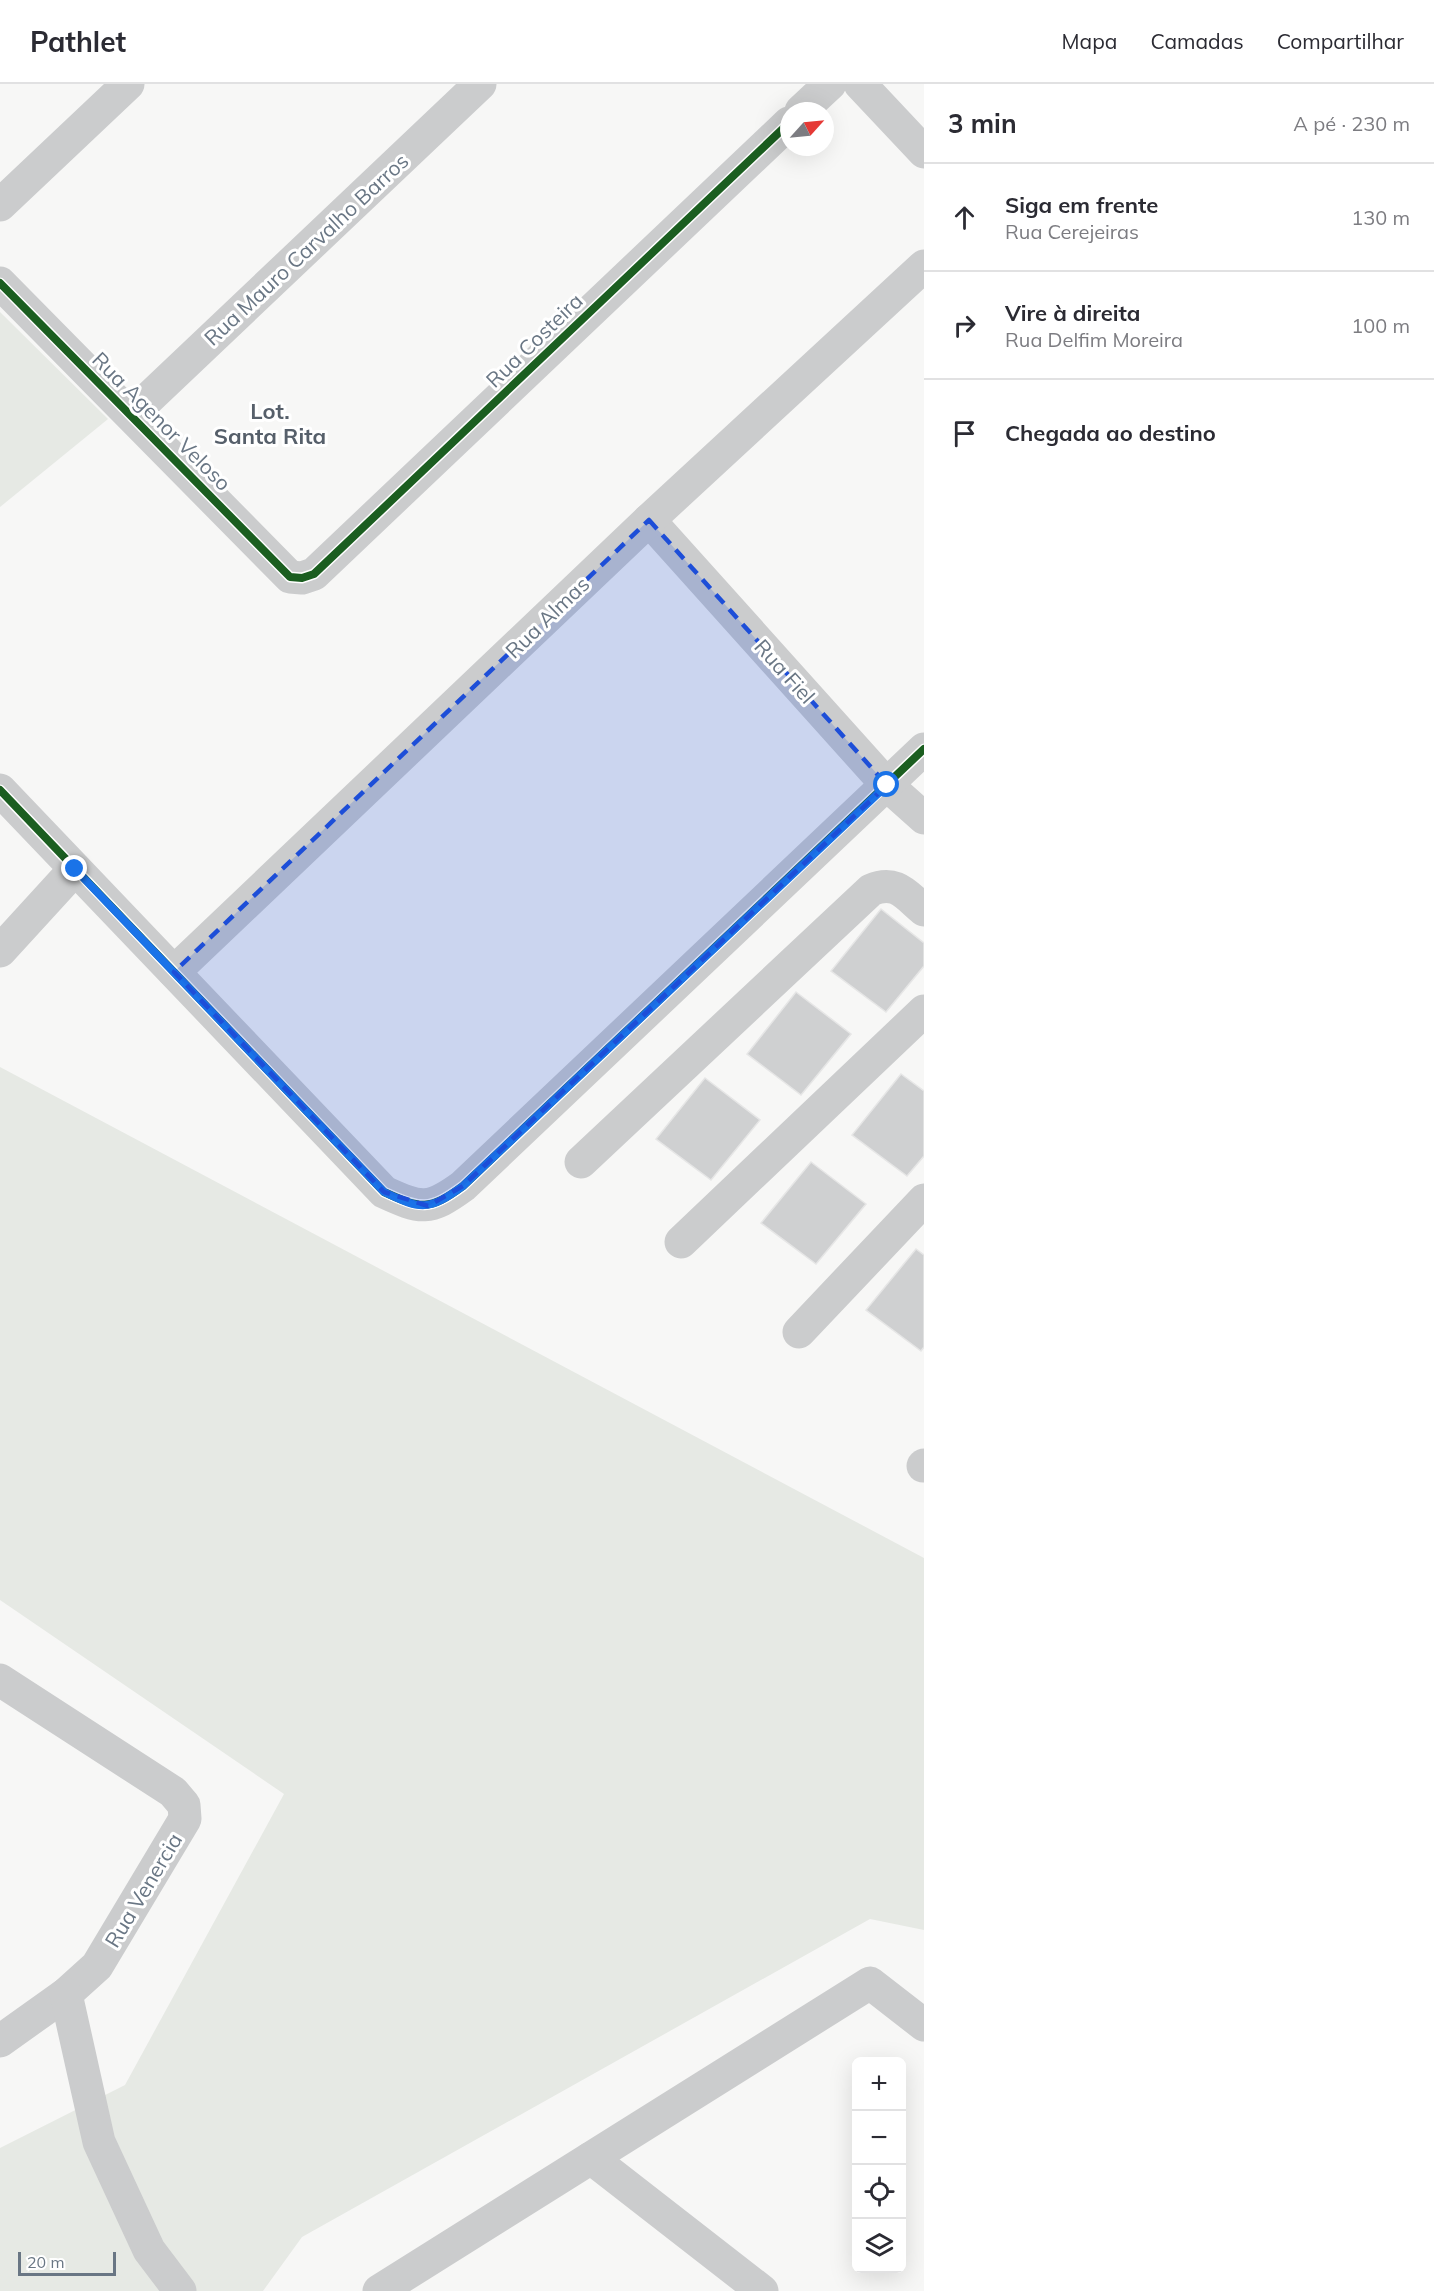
<!DOCTYPE html>
<html lang="pt">
<meta charset="utf-8">
<style>
:root{--surface:#fff;--page:#f2f2f3;--text:#2b2b33;--muted:#7c7c81;--line:#e1e1e2}
body{margin:0;font-family:Mulish,sans-serif;background:var(--page);color:var(--text)}
.controls{position:absolute;right:18px;bottom:18px;display:grid;overflow:hidden;border-radius:9px;box-shadow:0 6px 24px #0002}
.controls button{width:54px;height:54px;display:grid;place-items:center;padding:0;border:0;border-bottom:2px solid var(--line);background:var(--surface);color:var(--text);font:30px sans-serif}
.compass{position:absolute;left:780px;top:18px;width:54px;height:54px;border-radius:50%;background:var(--surface);box-shadow:0 6px 24px #0002;rotate:63deg}
.scale{position:absolute;left:18px;bottom:15px;width:98px;box-sizing:border-box;padding-left:6px;border:3px solid #697684;border-top:0;font-size:16px;line-height:21px;white-space:nowrap;color:#697684;-webkit-text-stroke:4px #fff;paint-order:stroke}
.stop{position:absolute;width:18px;height:18px;margin:-14px;border:4px solid #1a73e8;border-radius:50%;background:#fff}
.stop.end{background:#1a73e8;border-color:#fff;box-shadow:0 2px 6px #0008}
.list{margin:0;padding:0;list-style:none}
h2{display:flex;justify-content:space-between;align-items:center;height:78px;margin:0;padding:0 24px;font-size:26px}
h2 small{font-size:20px;font-weight:400;color:var(--muted)}
.list li{display:grid;grid-template-columns:39px 1fr auto;gap:18px;align-items:center;box-sizing:border-box;height:108px;padding:0 24px;border-top:2px solid var(--line)}
.list b{display:block;font-size:22px;white-space:nowrap}
.list p{margin:0;font-size:20px;white-space:nowrap;color:var(--muted)}
.list em{font-size:20px;font-style:normal;color:var(--muted)}
.icon{flex:none;width:33px;height:33px;fill:none;stroke:currentColor;stroke-width:2;stroke-linecap:round;stroke-linejoin:round}
.map{position:relative;flex:none;width:924px;height:2207px;overflow:hidden}
header{display:flex;align-items:center;gap:36px;box-sizing:border-box;height:84px;padding:0 30px;background:var(--surface);border-bottom:2px solid var(--line)}
header strong{font-size:28px}
nav{display:flex;gap:33px;margin-inline-start:auto;font-size:21px}
main{display:flex}
aside{flex:1;background:var(--surface)}
.map>svg:first-child{display:block}
.green{fill:#e6e9e4}
.building{fill:#cfd0d1;stroke:#e6e6e6;stroke-width:1.5}
.lines{fill:none;stroke-linecap:round;stroke-linejoin:round}
.minor{stroke:#cbcccd;stroke-width:33}
.cycleway-casing{stroke:#fff;stroke-width:11}
.cycleway{stroke:#1b5e20;stroke-width:8}
.route{stroke:#1a73e8;stroke-width:8}
.marked{fill:#1d4ed8;fill-opacity:0.2;stroke:#1d4ed8;stroke-width:4.5;stroke-dasharray:12 8;stroke-linejoin:round}
.labels{text-anchor:middle;dominant-baseline:central;stroke-width:6;stroke-linejoin:round;paint-order:stroke}
.street-label{font-size:21px;fill:#697684;stroke:#fff}
.neighbourhood-label{font-size:22px;font-weight:bold;fill:#565f6a;stroke:#fff}
</style>
<header>
<strong>Pathlet</strong>
<nav><a>Mapa</a><a>Camadas</a><a>Compartilhar</a></nav>
</header>
<main>
<div class="map">
<svg width="924" height="2207" viewBox="0 0 924 2207">
<rect width="100%" height="100%" fill="#f7f7f6"/>
<g class="green">
<path d="M 0,228 L 108,335 L 0,423 Z"/>
<path d="M 0,983 L 924,1474 L 924,1846 L 870,1835 L 302,2153 L 263,2207 L 0,2207 L 0,2064 L 125,2001 L 284,1710 L 0,1516 Z"/>
</g>
<g class="building">
<path d="M 881,825 L 924,859 L 924,882 L 886,928 L 831,887 Z"/>
<path d="M 796,908 L 851,950 L 801,1011 L 747,970 Z"/>
<path d="M 901,990 L 924,1007 L 924,1072 L 907,1092 L 852,1051 Z"/>
<path d="M 705,994 L 760,1036 L 711,1096 L 656,1055 Z"/>
<path d="M 811,1078 L 866,1120 L 816,1180 L 761,1139 Z"/>
<path d="M 916,1165 L 924,1171 L 924,1263 L 921,1267 L 866,1226 Z"/>
</g>
<g class="lines">
<g class="minor">
<path d="M 860,0 L 924,68"/>
<path d="M 801,27 L 830,0"/>
<path d="M 0,121 L 128,0"/>
<path d="M 0,199 L 290,493 L 302,494 L 314,490 L 789,39"/>
<path d="M 131,331 L 480,0"/>
<path d="M 649,436 L 887,701 L 924,734"/>
<path d="M 0,706 L 384,1108 C 421,1125 429,1127 463,1102 L 924,665"/>
<path d="M 0,867 L 75,785"/>
<path d="M 174,888 L 649,436 L 924,182"/>
<path d="M 581,1078 L 871,806 C 896,795 906,811 924,826"/>
<path d="M 681,1158 L 924,927"/>
<path d="M 799,1248 L 924,1116"/>
<path d="M 923,1382 L 924,1381"/>
<path d="M 0,1596 L 173,1708 L 184,1721 L 185,1735 L 97,1882 L 66,1910 L 0,1957"/>
<path d="M 66,1910 L 99,2058 L 149,2166 L 180,2207"/>
<path d="M 591,2074 L 762,2207"/>
<path d="M 379,2207 L 870,1899 L 924,1941"/>
</g>
<g class="cycleway-casing">
<g id="cycleway">
<path d="M 0,199 L 290,493 L 302,494 L 314,490 L 789,39"/>
<path d="M 0,706 L 384,1108 C 421,1125 429,1127 463,1102 L 924,665"/>
</g>
</g>
<use href="#cycleway" class="cycleway"/>
</g>
<g class="lines">
<path class="route" d="M 75,785 L 384,1108 C 421,1126 429,1127 463,1102 L 887,701"/>
</g>
<path class="marked" d="M 649,436 L 887,701 L 463,1102 L 428,1122 L 384,1108 L 174,888 Z"/>
<g class="labels">
<g class="street-label">
<text transform="translate(306 165) rotate(-43)">Rua Mauro Carvalho Barros</text>
<text transform="translate(534 256) rotate(-44)">Rua Costeira</text>
<text transform="translate(162 337) rotate(45)">Rua Agenor Veloso</text>
<text transform="translate(547 533) rotate(-44)">Rua Almas</text>
<text transform="translate(785 587) rotate(48)">Rua Fiel</text>
<text transform="translate(143 1806) rotate(-59)">Rua Venercia</text>
</g>
<g class="neighbourhood-label">
<text x="270" y="327">Lot.<tspan x="270" dy="25">Santa Rita</tspan></text>
</g>
</g>
</svg>
<div class="controls">
<button>+</button>
<button>−</button>
<button><svg class="icon" aria-label="locate" viewBox="0 0 24 24"><circle cx="12" cy="12" r="6"/><path d="M12 2v4M12 18v4M2 12h4M18 12h4"/></svg></button>
<button><svg class="icon" aria-label="layers" viewBox="0 0 24 24"><path d="M12 4l9 5-9 5-9-5zM3 14l9 5 9-5"/></svg></button>
</div>
<svg class="compass" viewBox="-18 -18 36 36"><path d="M0-13l5 13h-10z" fill="#e53935"/><path d="M0 13l5-13h-10z" fill="#7c7c81"/></svg>
<div class="scale">20 m</div>
<div class="stop" style="left:887px;top:701px"></div>
<div class="stop end" style="left:75px;top:785px"></div>
</div>
<aside>
<h2>3 min<small>A pé · 230 m</small></h2>
<ul class="list">
<li><svg class="icon" aria-label="ahead" viewBox="0 0 24 24"><path d="M12 20V5M6 11l6-6 6 6"/></svg><div><b>Siga em frente</b><p>Rua Cerejeiras</p></div><em>130 m</em></li>
<li><svg class="icon" aria-label="right" viewBox="0 0 24 24"><path d="M7 20v-9h11M14 6l5 5-5 5"/></svg><div><b>Vire à direita</b><p>Rua Delfim Moreira</p></div><em>100 m</em></li>
<li><svg class="icon" aria-label="arrive" viewBox="0 0 24 24"><path d="M6 21V4h12l-3 4 3 4H6"/></svg><div><b>Chegada ao destino</b></div></li>
</ul>
</aside>
</main>
